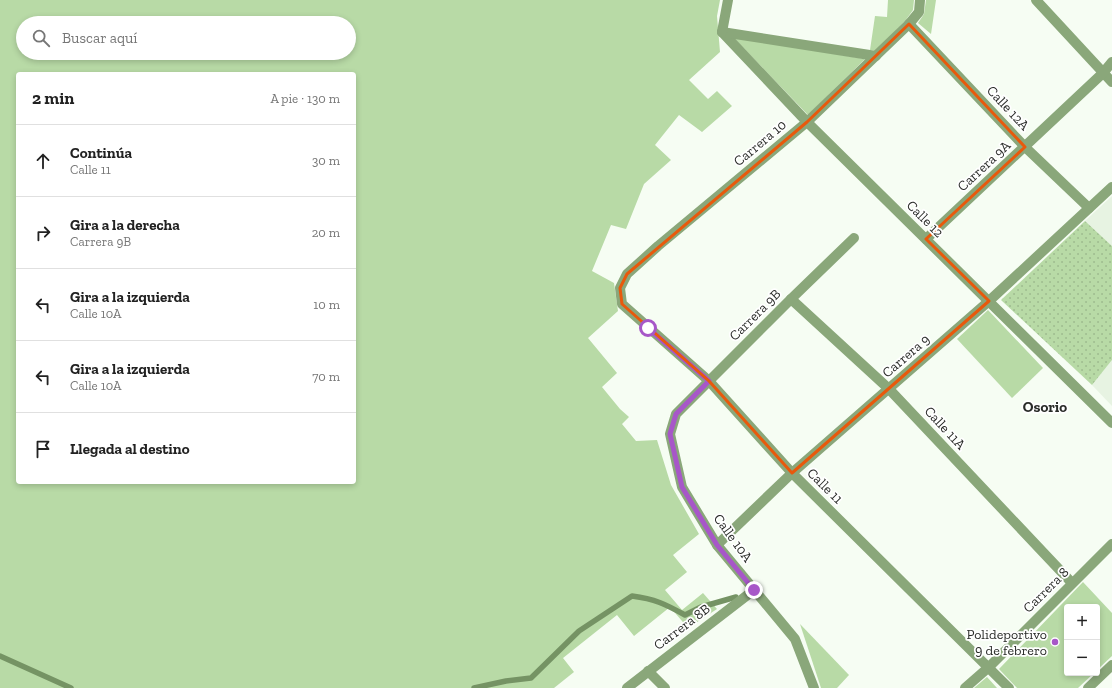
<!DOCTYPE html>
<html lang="es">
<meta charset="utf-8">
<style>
:root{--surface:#fff;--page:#f2f2f2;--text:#222;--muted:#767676;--line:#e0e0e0}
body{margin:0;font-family:"Zilla Slab",serif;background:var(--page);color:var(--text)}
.controls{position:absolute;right:12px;bottom:12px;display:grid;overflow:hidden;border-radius:4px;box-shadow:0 2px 6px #0003}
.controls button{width:36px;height:36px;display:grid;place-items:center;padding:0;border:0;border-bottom:1px solid var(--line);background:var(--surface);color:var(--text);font:20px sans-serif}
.stop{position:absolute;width:12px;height:12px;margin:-9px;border:3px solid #a757c8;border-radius:50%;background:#fff}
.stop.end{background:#a757c8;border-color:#fff;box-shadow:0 1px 4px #0008}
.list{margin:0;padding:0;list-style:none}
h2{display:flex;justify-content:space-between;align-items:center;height:52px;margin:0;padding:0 16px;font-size:17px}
h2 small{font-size:13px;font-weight:400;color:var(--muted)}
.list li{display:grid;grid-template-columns:26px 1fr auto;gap:12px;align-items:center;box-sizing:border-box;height:72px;padding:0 16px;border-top:1px solid var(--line)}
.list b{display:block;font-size:15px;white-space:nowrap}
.list p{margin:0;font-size:13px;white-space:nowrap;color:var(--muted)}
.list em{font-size:13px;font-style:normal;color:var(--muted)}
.icon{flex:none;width:22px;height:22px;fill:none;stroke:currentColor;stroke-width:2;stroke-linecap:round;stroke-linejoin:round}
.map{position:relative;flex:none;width:1112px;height:688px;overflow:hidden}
.search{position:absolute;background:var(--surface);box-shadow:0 2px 6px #0003;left:16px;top:16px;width:340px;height:44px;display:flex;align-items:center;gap:10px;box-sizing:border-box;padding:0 14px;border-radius:22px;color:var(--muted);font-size:15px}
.panel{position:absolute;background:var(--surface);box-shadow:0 2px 6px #0003;left:16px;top:72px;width:340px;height:412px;border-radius:4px}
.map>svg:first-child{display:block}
.built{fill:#e7f3e2}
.grass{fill:#b8daa6;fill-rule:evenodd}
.park{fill:url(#park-dots)}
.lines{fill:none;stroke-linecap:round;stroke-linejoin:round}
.stream{stroke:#759364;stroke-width:5.5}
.minor{stroke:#8aa77a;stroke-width:10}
.route{stroke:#a757c8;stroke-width:5}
.marked{fill:none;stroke:#e8590c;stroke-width:3;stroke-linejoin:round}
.poi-dot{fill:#a757c8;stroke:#fff;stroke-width:1.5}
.labels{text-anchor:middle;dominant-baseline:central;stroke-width:3.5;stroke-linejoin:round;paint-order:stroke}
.street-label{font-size:14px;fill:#2a2c29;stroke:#fff}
.poi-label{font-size:14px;fill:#2a2c29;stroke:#fff;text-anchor:end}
.neighbourhood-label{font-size:15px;font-weight:bold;fill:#2a2c29;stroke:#fff}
</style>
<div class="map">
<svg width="1112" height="688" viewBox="0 0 1112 688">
<defs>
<pattern id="park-dots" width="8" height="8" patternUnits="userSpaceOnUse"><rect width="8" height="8" fill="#b8daa6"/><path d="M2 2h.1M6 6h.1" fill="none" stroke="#9ebb8f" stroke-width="1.8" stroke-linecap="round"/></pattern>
</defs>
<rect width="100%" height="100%" fill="#f6fdf3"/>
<g class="built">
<path d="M 1112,196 L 1112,246 L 1085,221 Z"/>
<path d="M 1112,360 L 1112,406 L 1092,385 Z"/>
</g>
<g class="grass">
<path d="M 0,0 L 720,0 L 717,16 L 720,52 L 689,80 L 708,99 L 717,91 L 732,106 L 702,132 L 679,115 L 655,145 L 671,160 L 644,184 L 626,229 L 611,225 L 592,271 L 614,283 L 618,311 L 588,338 L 617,373 L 602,387 L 620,409 L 629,417 L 622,424 L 636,441 L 657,440 L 671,485 L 699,534 L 673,555 L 687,572 L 665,590 L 682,610 L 703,593 L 717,609 L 688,628 L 670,607 L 634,636 L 617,615 L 563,658 L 574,672 L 554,688 L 0,688 ZM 23,23 L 349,23 L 349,53 L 23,53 ZM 18,74 L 354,74 L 354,482 L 18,482 Z"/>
<path d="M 888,0 L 914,0 L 913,10 L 905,21 L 876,51 L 870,50 L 875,16 L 887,17 Z"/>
<path d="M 926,0 L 936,0 L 931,34 L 918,23 L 924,14 Z"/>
<path d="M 733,37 L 865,59 L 808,115 Z"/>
<path d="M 988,310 L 1043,368 L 1012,398 L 957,339 Z"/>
<path d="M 1083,582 L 1112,613 L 1112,656 L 1097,670 L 1097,607 L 1067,607 L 1067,673 L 1094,673 L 1078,688 L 1017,688 L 999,669 Z"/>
<path d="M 800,624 L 849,675 L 837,688 L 821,688 Z"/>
<path d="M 987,677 L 997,688 L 974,688 Z"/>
</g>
<path class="park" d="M 1085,221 L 1112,246 L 1112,360 L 1092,385 L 1001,300 Z"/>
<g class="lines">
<g class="stream">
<path d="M 0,656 L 71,688"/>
<path d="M 474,688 L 506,681 L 531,678 L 579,631 L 632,596 C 655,599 665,604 685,615 L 701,607 L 736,597"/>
</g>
<g class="minor">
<path d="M 920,0 L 919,12 L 909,24 L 807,122 L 658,246 L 627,274 L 620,288 L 622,304 L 709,381 L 792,473 L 1009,688"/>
<path d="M 1036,0 L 1112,82"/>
<path d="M 909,24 L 1025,147 L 1089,208"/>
<path d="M 722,32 L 807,122 L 1112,423"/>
<path d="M 722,32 L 876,56"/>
<path d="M 722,32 L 728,0"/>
<path d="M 926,239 L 1103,73 L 1112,62"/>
<path d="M 791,299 L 889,389 L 1072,583"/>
<path d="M 717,545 L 792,473 L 989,301 L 1112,187"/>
<path d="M 648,671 L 665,688"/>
<path d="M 627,688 L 754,590"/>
<path d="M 814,688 L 795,639 L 717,545 L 682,487 L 670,434 L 676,414 L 791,299 L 854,238"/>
<path d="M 965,688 L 989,667 L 1112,544"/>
<path d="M 1088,688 L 1112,665"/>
</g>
</g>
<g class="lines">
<path class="route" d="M 648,328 L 709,381 L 676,414 L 670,434 L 682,487 L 717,545 L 754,590"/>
</g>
<path class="marked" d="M 909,24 L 1025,147 L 926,239 L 989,301 L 792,473 L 709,381 L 622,304 L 620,288 L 627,274 L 807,122 Z"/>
<circle class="poi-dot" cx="1055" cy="642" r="4"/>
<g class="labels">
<g class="street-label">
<text transform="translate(1008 108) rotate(47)">Calle 12A</text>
<text transform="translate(760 143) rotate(-40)">Carrera 10</text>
<text transform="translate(984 166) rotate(-43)">Carrera 9A</text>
<text transform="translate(925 219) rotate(45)">Calle 12</text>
<text transform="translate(755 315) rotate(-45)">Carrera 9B</text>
<text transform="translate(906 356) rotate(-41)">Carrera 9</text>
<text transform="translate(945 428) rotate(47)">Calle 11A</text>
<text transform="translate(825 486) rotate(45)">Calle 11</text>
<text transform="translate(733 538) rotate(54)">Calle 10A</text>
<text transform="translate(1046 590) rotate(-45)">Carrera 8</text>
<text transform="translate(682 627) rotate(-37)">Carrera 8B</text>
</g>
<g class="poi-label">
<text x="1047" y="634">Polideportivo<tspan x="1047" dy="16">9 de febrero</tspan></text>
</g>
<g class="neighbourhood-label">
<text x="1045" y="407">Osorio</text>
</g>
</g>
</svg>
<div class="controls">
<button>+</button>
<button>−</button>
</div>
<div class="stop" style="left:648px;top:328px"></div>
<div class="stop end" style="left:754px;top:590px"></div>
<div class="search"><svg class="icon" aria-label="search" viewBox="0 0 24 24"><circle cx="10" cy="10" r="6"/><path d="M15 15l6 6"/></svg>Buscar aquí</div>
<section class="panel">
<h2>2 min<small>A pie · 130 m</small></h2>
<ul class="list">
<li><svg class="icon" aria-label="ahead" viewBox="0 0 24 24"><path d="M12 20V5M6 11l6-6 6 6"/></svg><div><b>Continúa</b><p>Calle 11</p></div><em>30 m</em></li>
<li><svg class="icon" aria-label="right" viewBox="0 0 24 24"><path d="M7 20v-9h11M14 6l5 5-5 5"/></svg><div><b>Gira a la derecha</b><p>Carrera 9B</p></div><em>20 m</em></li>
<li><svg class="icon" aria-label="left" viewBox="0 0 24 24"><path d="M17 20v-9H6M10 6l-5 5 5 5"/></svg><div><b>Gira a la izquierda</b><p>Calle 10A</p></div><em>10 m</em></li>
<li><svg class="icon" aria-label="left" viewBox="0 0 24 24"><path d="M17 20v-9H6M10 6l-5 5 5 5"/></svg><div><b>Gira a la izquierda</b><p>Calle 10A</p></div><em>70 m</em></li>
<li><svg class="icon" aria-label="arrive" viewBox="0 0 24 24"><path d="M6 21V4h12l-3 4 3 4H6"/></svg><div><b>Llegada al destino</b></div></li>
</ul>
</section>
</div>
